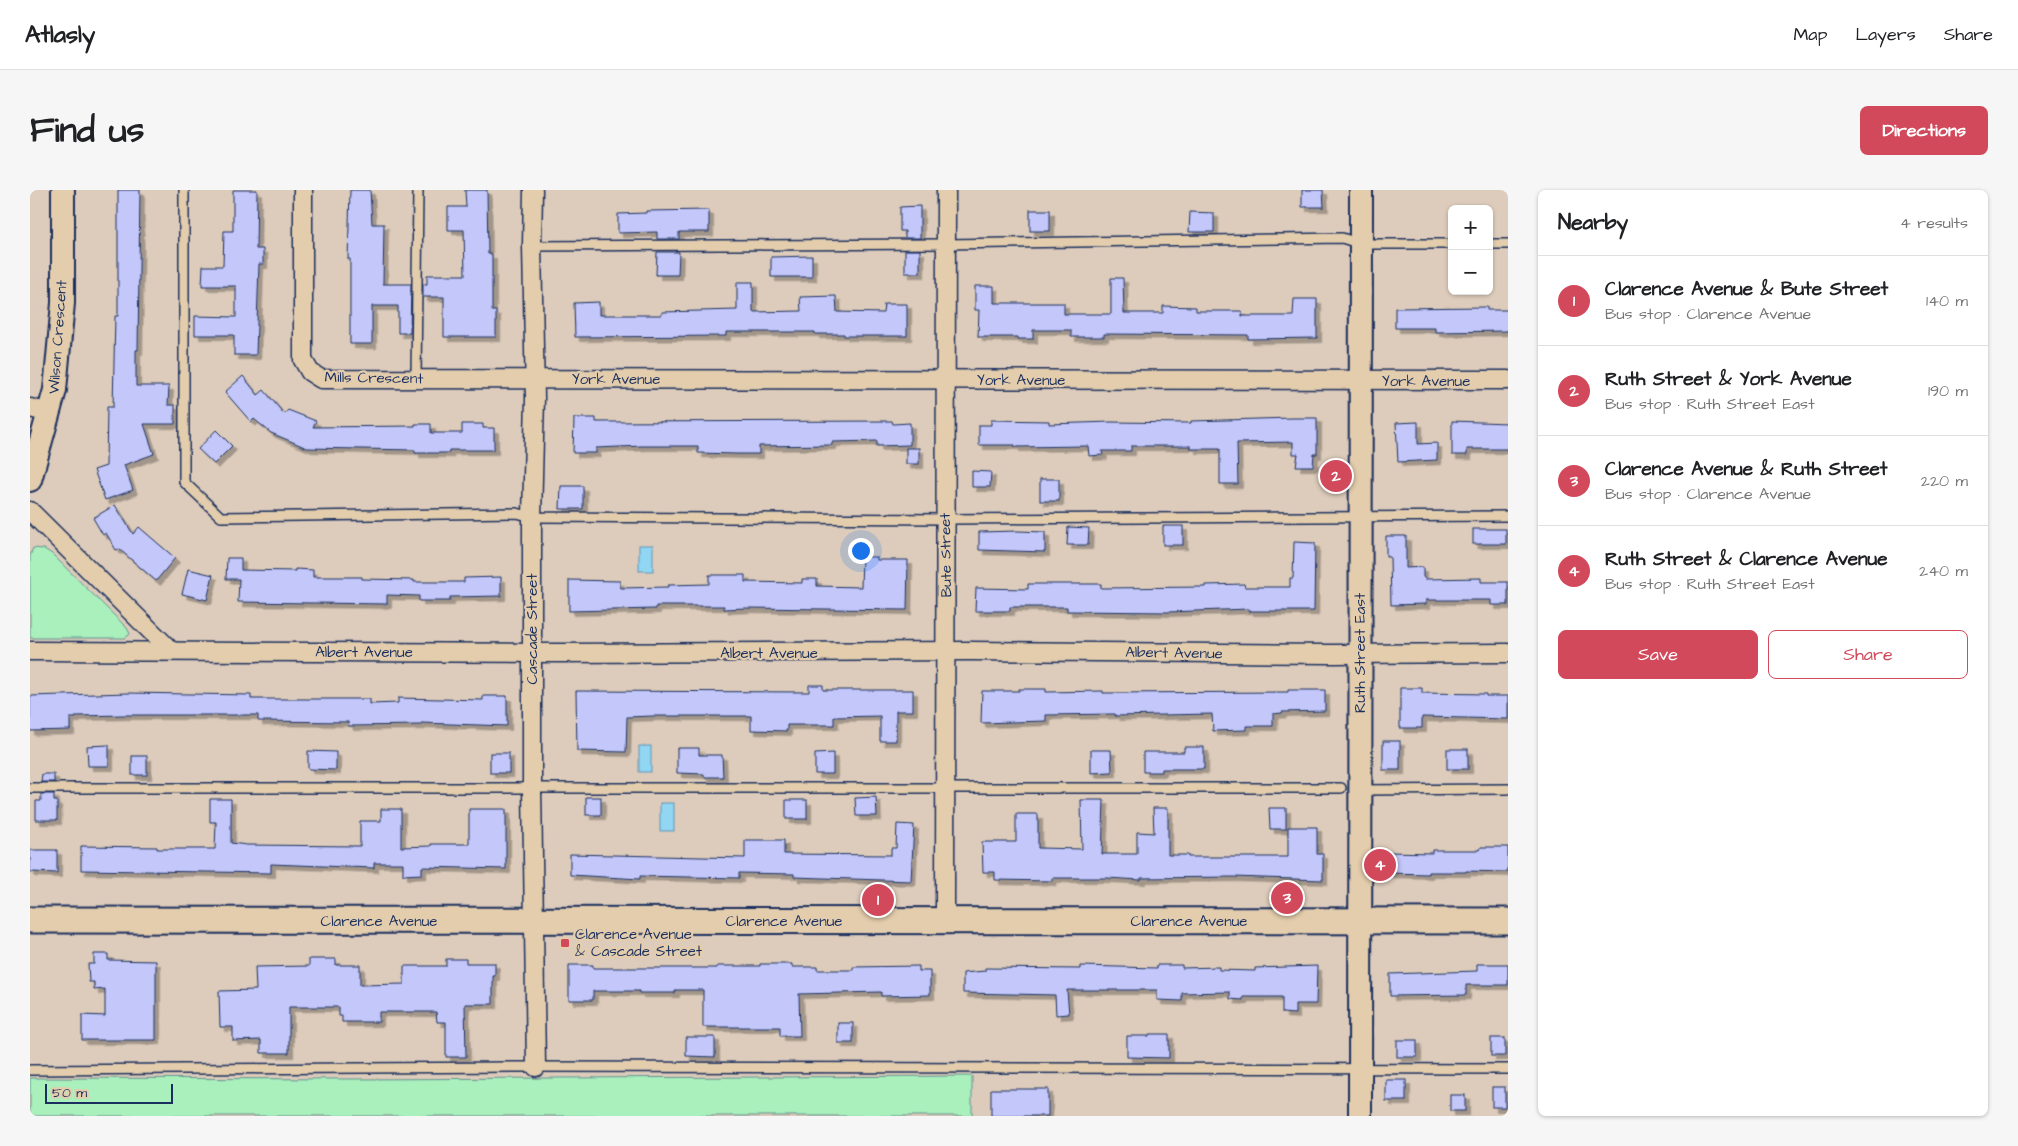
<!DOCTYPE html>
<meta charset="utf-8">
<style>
:root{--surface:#fff;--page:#f6f6f6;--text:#202124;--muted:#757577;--line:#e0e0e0;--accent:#d1495b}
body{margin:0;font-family:"Architects Daughter",sans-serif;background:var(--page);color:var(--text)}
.controls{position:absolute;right:15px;top:15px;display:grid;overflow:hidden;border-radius:8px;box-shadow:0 1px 4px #0004}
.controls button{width:45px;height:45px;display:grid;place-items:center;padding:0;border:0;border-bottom:1px solid var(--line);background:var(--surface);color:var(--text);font:25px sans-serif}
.scale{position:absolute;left:15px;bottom:12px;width:128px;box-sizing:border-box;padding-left:5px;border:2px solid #1b2f5e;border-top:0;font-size:14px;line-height:18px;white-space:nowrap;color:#1b2f5e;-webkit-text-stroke:4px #e3cdac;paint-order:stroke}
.you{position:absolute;left:830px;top:360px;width:18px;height:18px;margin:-12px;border:4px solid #fff;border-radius:50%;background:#1a73e8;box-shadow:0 0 0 8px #1a73e833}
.badge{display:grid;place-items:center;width:32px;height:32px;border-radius:50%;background:var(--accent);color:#fff;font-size:16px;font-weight:700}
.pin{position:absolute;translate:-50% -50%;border:2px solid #fff;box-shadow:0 1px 5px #0006}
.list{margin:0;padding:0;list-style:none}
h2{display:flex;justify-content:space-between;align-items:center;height:65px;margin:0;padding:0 20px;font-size:21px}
h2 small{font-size:16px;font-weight:400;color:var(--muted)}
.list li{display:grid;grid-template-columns:32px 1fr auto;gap:15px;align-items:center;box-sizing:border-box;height:90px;padding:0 20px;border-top:1px solid var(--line)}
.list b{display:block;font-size:19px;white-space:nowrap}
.list p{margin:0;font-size:16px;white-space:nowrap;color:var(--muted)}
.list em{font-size:16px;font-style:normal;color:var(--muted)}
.actions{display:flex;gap:10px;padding:15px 20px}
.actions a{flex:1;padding:11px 0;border:1px solid var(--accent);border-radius:8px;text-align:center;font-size:18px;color:var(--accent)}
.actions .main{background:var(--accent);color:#fff}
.map{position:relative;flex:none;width:1478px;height:926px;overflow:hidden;border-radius:8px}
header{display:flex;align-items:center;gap:30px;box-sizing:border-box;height:70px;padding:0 25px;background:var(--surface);border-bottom:1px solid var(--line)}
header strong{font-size:24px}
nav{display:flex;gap:28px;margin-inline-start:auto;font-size:18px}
.intro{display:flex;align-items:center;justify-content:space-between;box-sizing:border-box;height:120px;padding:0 30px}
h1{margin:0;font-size:35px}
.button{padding:12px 22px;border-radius:8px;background:var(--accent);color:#fff;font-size:18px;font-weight:700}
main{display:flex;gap:30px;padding:0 30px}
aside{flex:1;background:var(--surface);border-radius:8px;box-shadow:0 1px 4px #0004}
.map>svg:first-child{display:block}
.green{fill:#a9f0bd;stroke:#62908e}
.water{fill:#91d6f3;stroke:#6293b7}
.building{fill:#c3c7f9;stroke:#1b2f5e;filter:url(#shadow)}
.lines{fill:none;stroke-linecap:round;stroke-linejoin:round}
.service-casing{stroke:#1b2f5e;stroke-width:12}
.minor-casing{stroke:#1b2f5e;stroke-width:21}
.tertiary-casing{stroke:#1b2f5e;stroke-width:26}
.secondary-casing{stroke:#1b2f5e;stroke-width:29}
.service{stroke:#e3cdac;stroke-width:9}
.minor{stroke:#e3cdac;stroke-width:18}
.tertiary{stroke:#e3cdac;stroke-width:22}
.secondary{stroke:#e3cdac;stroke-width:25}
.poi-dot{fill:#d1495b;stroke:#e3cdac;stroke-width:2}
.labels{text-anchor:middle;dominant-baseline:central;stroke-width:4.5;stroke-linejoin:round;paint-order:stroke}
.street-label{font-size:15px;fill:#1b2f5e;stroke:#e3cdac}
.poi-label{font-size:15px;fill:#1b2f5e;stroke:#e3cdac;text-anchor:start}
</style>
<header>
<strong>Atlasly</strong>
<nav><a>Map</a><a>Layers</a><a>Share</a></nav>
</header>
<div class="intro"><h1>Find us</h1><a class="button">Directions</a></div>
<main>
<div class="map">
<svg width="1478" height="926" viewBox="0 0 1478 926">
<defs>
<filter id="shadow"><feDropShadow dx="4.5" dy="4.5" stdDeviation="0" flood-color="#0004"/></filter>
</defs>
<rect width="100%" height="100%" fill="#dcb"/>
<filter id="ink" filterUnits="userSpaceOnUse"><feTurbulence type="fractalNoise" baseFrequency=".02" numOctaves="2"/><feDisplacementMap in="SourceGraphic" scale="10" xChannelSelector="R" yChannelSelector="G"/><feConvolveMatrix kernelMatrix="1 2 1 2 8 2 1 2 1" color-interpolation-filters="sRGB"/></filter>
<g filter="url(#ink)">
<g class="green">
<path d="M 3,358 L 14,359 L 22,364 L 97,438 L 100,444 L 95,448 L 0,448 L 0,366 Z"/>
<path d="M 942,886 L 942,926 L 0,926 L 0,888 L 323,889 Z"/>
</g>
<g class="water">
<rect x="609" y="355" width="14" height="26"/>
<rect x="609" y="556" width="12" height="26"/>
<rect x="630" y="613" width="14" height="28"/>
</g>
<g class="building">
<path d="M 88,0 L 110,0 L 108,160 L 106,160 L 106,196 L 139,196 L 138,215 L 145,215 L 145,234 L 114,234 L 124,264 L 94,275 L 103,300 L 75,310 L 64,280 L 76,276 L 77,217 L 83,217 L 85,126 L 88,126 Z"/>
<path d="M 203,0 L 227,0 L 226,59 L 233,59 L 233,74 L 229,74 L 226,165 L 204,165 L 204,145 L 165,145 L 165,126 L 206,127 L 206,96 L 172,96 L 173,76 L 193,76 L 194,41 L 203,41 Z"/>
<path d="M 320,0 L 340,0 L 342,34 L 354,34 L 353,94 L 381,94 L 380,143 L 368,143 L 368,116 L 342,116 L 342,154 L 320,154 L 320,69 L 318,69 Z"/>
<path d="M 435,0 L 457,0 L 458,64 L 462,64 L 462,121 L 466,121 L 466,147 L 414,147 L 414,107 L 393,107 L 393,94 L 397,94 L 397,85 L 435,85 L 434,40 L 418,40 L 418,17 L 436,17 Z"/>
<path d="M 1272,0 L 1293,0 L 1294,17 L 1272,17 Z"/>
<path d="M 890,16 L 890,48 L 875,48 L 875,41 L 870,41 L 870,17 Z"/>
<path d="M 679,20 L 679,42 L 649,42 L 649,49 L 627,49 L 627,42 L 588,43 L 588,24 L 616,23 L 616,21 Z"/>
<rect x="1000" y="20" width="20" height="21"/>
<path d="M 1160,22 L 1184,23 L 1184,42 L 1159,42 Z"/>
<rect x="875" y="60" width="15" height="23"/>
<path d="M 627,62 L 649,62 L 648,85 L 626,85 Z"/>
<path d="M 782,66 L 782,87 L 741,87 L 741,67 Z"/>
<path d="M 1081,88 L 1093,88 L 1094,123 L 1133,123 L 1133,116 L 1166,117 L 1166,121 L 1212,121 L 1212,126 L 1263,126 L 1264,109 L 1287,109 L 1287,148 L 1218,149 L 1218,145 L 1074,144 L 1074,147 L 1041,147 L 1041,140 L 1003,140 L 1003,149 L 988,149 L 988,147 L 948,147 L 949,120 L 945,120 L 945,96 L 964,96 L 964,113 L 1034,113 L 1034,124 L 1081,124 Z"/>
<path d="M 707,92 L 723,92 L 723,122 L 771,121 L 770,107 L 806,106 L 807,122 L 853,123 L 854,114 L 877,114 L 877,146 L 814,146 L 814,144 L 785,144 L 785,142 L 696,142 L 696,146 L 545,147 L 544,113 L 569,112 L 569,125 L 632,125 L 632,122 L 707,120 Z"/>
<path d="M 1457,117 L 1457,120 L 1478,120 L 1478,141 L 1405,142 L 1405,138 L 1365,138 L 1365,118 Z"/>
<path d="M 213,186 L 228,205 L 234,200 L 254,224 L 258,220 L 286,231 L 283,237 L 385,236 L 385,234 L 401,234 L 401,243 L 432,243 L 432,234 L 453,234 L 453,238 L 464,238 L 464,260 L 419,260 L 419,263 L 385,263 L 385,260 L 277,258 L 241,243 L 224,229 L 221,232 L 195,202 Z"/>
<path d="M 544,228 L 566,228 L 566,232 L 862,231 L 863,234 L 880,233 L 880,255 L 847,256 L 847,251 L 802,252 L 802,255 L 729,256 L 729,264 L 706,264 L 668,263 L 668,256 L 612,256 L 566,258 L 566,263 L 543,263 Z"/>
<path d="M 1262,228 L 1287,228 L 1287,264 L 1284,264 L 1283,276 L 1266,276 L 1268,264 L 1263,264 L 1263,252 L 1207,253 L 1208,294 L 1190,294 L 1190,259 L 1161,259 L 1161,256 L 1101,256 L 1101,261 L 1072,261 L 1073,265 L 1059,266 L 1058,256 L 985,257 L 985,255 L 949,255 L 949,235 L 961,235 L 961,230 L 1019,231 L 1019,234 L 1081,232 L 1161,233 L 1161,231 Z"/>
<path d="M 1422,231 L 1478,233 L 1478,259 L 1437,259 L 1437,265 L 1422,265 Z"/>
<path d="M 1388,232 L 1388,254 L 1407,253 L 1407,270 L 1368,272 L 1366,233 Z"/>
<path d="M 186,240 L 202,256 L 184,274 L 168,259 Z"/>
<rect x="876" y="258" width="13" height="16"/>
<path d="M 942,281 L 961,282 L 960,297 L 942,297 Z"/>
<rect x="1010" y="289" width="19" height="22"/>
<path d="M 531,296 L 553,296 L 553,319 L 530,319 Z"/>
<path d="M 85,315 L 103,344 L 109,337 L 145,368 L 126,391 L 89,359 L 86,360 L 76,343 L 73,345 L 63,328 Z"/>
<rect x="1133" y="336" width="20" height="19"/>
<path d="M 1038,337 L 1059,338 L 1058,355 L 1037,355 Z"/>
<rect x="1443" y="339" width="33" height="15"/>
<path d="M 988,341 L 1015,342 L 1015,362 L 949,360 L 949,342 Z"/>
<path d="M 1356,346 L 1376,346 L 1376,378 L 1393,377 L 1393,387 L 1395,389 L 1451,388 L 1451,392 L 1478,392 L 1478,415 L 1461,415 L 1461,410 L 1396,410 L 1396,414 L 1361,415 L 1360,367 L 1356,367 Z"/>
<path d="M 1264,352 L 1285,353 L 1284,421 L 1219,421 L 1219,419 L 1138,422 L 1037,421 L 1037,417 L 980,417 L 980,421 L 945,421 L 946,398 L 998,399 L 998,394 L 1071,394 L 1071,398 L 1176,397 L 1176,395 L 1214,394 L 1215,397 L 1260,397 L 1260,388 L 1263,388 Z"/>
<path d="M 832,367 L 847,367 L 847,370 L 878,370 L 877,420 L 716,418 L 694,419 L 694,416 L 626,416 L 626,419 L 539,421 L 539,390 L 590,391 L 590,398 L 638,397 L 638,395 L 679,394 L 679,385 L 715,385 L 715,392 L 772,393 L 772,389 L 787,389 L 787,396 L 831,397 Z"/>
<path d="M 197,368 L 211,368 L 211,380 L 265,381 L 265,379 L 283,380 L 283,387 L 332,387 L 332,389 L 384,390 L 384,392 L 434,392 L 434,388 L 471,387 L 471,406 L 420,407 L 420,411 L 389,411 L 389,406 L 357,405 L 357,414 L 208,412 L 209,389 L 196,389 Z"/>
<path d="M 158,379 L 183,385 L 177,410 L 152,404 Z"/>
<path d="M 779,495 L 793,495 L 793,500 L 883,500 L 883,521 L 866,521 L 866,551 L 850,551 L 850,526 L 804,527 L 804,535 L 757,535 L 757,541 L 721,540 L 721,526 L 623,526 L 597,527 L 596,562 L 547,561 L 546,501 L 779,502 Z"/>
<path d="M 1370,498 L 1392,498 L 1392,503 L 1456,504 L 1456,506 L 1478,506 L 1478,529 L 1392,527 L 1392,538 L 1370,538 Z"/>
<path d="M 989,499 L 1016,499 L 1016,502 L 1073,501 L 1073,503 L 1258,502 L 1258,500 L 1295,500 L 1295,521 L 1252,522 L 1252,523 L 1243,524 L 1243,536 L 1216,536 L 1216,540 L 1183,541 L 1182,524 L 1085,526 L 1085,524 L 1016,525 L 1016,531 L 951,533 L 952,501 L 989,501 Z"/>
<path d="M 98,503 L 221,505 L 221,509 L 340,509 L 340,514 L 368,513 L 368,508 L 453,510 L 453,506 L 477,506 L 477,536 L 391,533 L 391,535 L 319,536 L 318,532 L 228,531 L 228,525 L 94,525 L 46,526 L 46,528 L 40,528 L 40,540 L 0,541 L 0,506 Z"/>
<rect x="1353" y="551" width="17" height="29"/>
<path d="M 79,555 L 79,576 L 58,576 L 57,556 Z"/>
<path d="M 1154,557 L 1174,557 L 1174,579 L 1132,579 L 1132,582 L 1113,582 L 1113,562 L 1154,562 Z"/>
<path d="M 647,558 L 669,558 L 669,565 L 692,565 L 693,587 L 674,587 L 674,584 L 647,583 Z"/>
<rect x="1417" y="559" width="21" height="20"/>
<path d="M 1061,560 L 1081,560 L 1082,582 L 1061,583 Z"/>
<path d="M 278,561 L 306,562 L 306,580 L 278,579 Z"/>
<rect x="460" y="563" width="19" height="20"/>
<path d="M 803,563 L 803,584 L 785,584 L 785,564 Z"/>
<rect x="102" y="566" width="15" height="19"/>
<path d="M 12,584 L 24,584 L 24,592 L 11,592 Z"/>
<path d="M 11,604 L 24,604 L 24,611 L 27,611 L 27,630 L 6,630 L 6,611 L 11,611 Z"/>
<rect x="556" y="607" width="15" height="18"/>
<path d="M 846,607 L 847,626 L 826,626 L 825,608 Z"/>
<path d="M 180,609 L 201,609 L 201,653 L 217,655 L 330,656 L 330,631 L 351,631 L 351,619 L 371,619 L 371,657 L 401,656 L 401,654 L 439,654 L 439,619 L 476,619 L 476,679 L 392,677 L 392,684 L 373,685 L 373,673 L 344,673 L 344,678 L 241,674 L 241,683 L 51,680 L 51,656 L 127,657 L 127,659 L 185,659 L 186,632 L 180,632 Z"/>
<rect x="756" y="610" width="21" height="19"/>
<path d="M 1051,610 L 1074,610 L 1072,664 L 1107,664 L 1107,642 L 1124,643 L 1123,618 L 1138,618 L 1138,665 L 1158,665 L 1158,667 L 1258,667 L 1258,637 L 1287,637 L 1287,664 L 1293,664 L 1293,690 L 1203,687 L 1111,688 L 1111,690 L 1077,688 L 1022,688 L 1022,691 L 965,690 L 965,682 L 953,682 L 952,652 L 986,652 L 986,624 L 1008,624 L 1008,658 L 1052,659 Z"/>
<path d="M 1239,618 L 1256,618 L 1256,639 L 1240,639 Z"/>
<path d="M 867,634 L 884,635 L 881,691 L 764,687 L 764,684 L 709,683 L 709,688 L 610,686 L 610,689 L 540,685 L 540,664 L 715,668 L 715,650 L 754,650 L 754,664 L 861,665 L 861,658 L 866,658 Z"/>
<path d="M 1451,657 L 1478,657 L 1478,682 L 1436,681 L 1436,682 L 1398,682 L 1398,684 L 1358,683 L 1359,662 L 1402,663 L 1402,660 L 1450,660 Z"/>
<path d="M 0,660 L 27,660 L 27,683 L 0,682 Z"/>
<path d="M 64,764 L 78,764 L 78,770 L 126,771 L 126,850 L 52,850 L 52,825 L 75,826 L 75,799 L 64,800 L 64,792 L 59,792 L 58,774 L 64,774 Z"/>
<path d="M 279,769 L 306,769 L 306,775 L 330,775 L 330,795 L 374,794 L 374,776 L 416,776 L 416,769 L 436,769 L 436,773 L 465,773 L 465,786 L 463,786 L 463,814 L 435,814 L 436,867 L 416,867 L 416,832 L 407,832 L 406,822 L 349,822 L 349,832 L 312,832 L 312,826 L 309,826 L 309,817 L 259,817 L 259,863 L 231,863 L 231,850 L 203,851 L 203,837 L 190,837 L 189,801 L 226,800 L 225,777 L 279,776 Z"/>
<path d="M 730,774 L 762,774 L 762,777 L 787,777 L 787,780 L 823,780 L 823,777 L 889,776 L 889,781 L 900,781 L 900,805 L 851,806 L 851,802 L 769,804 L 770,846 L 750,846 L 750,837 L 673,837 L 673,800 L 645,800 L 645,803 L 609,803 L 609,801 L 563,801 L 563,810 L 539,810 L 539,775 L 563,775 L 563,778 L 687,778 L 687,776 L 730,776 Z"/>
<path d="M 1447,774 L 1478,774 L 1478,795 L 1436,795 L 1436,805 L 1360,806 L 1360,784 L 1447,781 Z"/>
<path d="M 1127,775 L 1152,775 L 1152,778 L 1189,777 L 1189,780 L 1225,781 L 1225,778 L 1287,776 L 1286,814 L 1265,814 L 1265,824 L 1252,823 L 1252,807 L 1213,807 L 1213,810 L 1200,809 L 1200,802 L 1152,803 L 1152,811 L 1127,810 L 1127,800 L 1037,800 L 1039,824 L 1026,825 L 1025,805 L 933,803 L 933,783 L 955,781 L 955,778 L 1050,779 L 1050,776 L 1127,778 Z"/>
<rect x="808" y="833" width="15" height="20"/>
<path d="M 1119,844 L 1139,844 L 1139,868 L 1097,867 L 1097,846 L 1119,846 Z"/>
<path d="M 656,847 L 685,847 L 685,867 L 656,866 Z"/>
<rect x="1461" y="848" width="14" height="18"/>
<rect x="1367" y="850" width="20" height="17"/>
<rect x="1356" y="890" width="20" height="21"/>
<rect x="1462" y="897" width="13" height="20"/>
<rect x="961" y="899" width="57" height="27"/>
<rect x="1420" y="905" width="15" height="16"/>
</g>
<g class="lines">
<g class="service-casing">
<g id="service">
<path d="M 154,0 L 154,292 L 191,327 L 487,323 L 502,327 L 915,329 L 1478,326"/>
<path d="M 1459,54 L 1478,54"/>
<path d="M 502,56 L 917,54 L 1312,48 L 1331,54 L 1422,54"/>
<path d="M 386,189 L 388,0"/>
<path d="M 0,598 L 1311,598"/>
<path d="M 1330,600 L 1478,599"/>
<path d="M 0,880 L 487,877 L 1478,879"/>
</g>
</g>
<g class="minor-casing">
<g id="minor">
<path d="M 273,0 L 273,170 L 280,182 L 291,189 L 1478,190"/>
<path d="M 503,0 L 502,56 L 505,208 L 502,327 L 502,597 L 506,877"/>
<path d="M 0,218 L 20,223"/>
<path d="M 0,321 L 141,461"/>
<path d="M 0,461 L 529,463 L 941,461 L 1301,464 L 1478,463"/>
<path d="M 915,731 L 916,0"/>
</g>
</g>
<g class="tertiary-casing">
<g id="tertiary">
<path d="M 0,290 L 25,200 L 33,113 L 33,0"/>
<path d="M 1330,926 L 1331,0"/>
</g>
</g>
<g class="secondary-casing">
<path id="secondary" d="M 0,730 L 1478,731"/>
</g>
<use href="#service" class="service"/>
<use href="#minor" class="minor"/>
<use href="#tertiary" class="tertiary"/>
<use href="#secondary" class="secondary"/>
</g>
</g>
<rect class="poi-dot" x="530" y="748" width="10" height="10" rx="2.5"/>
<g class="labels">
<g class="street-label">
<text transform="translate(28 147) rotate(-86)">Wilson Crescent</text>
<text transform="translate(344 188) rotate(1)">Mills Crescent</text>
<text x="586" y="189">York Avenue</text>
<text x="991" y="190">York Avenue</text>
<text x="1396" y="191">York Avenue</text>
<text transform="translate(916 365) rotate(-91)">Bute Street</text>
<text transform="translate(502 439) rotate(-90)">Cascade Street</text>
<text x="334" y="462">Albert Avenue</text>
<text x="739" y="463">Albert Avenue</text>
<text transform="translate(1144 463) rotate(1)">Albert Avenue</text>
<text transform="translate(1330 463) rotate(-90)">Ruth Street East</text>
<text x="349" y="731">Clarence Avenue</text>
<text x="754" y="731">Clarence Avenue</text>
<text x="1159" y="731">Clarence Avenue</text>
</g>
<g class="poi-label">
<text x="545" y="744">Clarence Avenue<tspan x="545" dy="17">&amp; Cascade Street</tspan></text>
</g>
</g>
</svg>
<div class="controls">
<button>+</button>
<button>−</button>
</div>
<div class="scale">50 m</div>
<div class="you"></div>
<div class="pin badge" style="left:848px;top:710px">1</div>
<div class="pin badge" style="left:1306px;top:286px">2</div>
<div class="pin badge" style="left:1257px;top:708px">3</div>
<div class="pin badge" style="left:1350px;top:675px">4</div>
</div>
<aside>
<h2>Nearby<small>4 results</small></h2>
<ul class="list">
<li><span class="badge">1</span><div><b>Clarence Avenue &amp; Bute Street</b><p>Bus stop · Clarence Avenue</p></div><em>140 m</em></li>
<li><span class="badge">2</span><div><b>Ruth Street &amp; York Avenue</b><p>Bus stop · Ruth Street East</p></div><em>190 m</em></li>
<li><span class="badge">3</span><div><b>Clarence Avenue &amp; Ruth Street</b><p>Bus stop · Clarence Avenue</p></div><em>220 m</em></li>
<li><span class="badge">4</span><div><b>Ruth Street &amp; Clarence Avenue</b><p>Bus stop · Ruth Street East</p></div><em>240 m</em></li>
</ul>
<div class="actions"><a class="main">Save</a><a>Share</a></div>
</aside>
</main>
